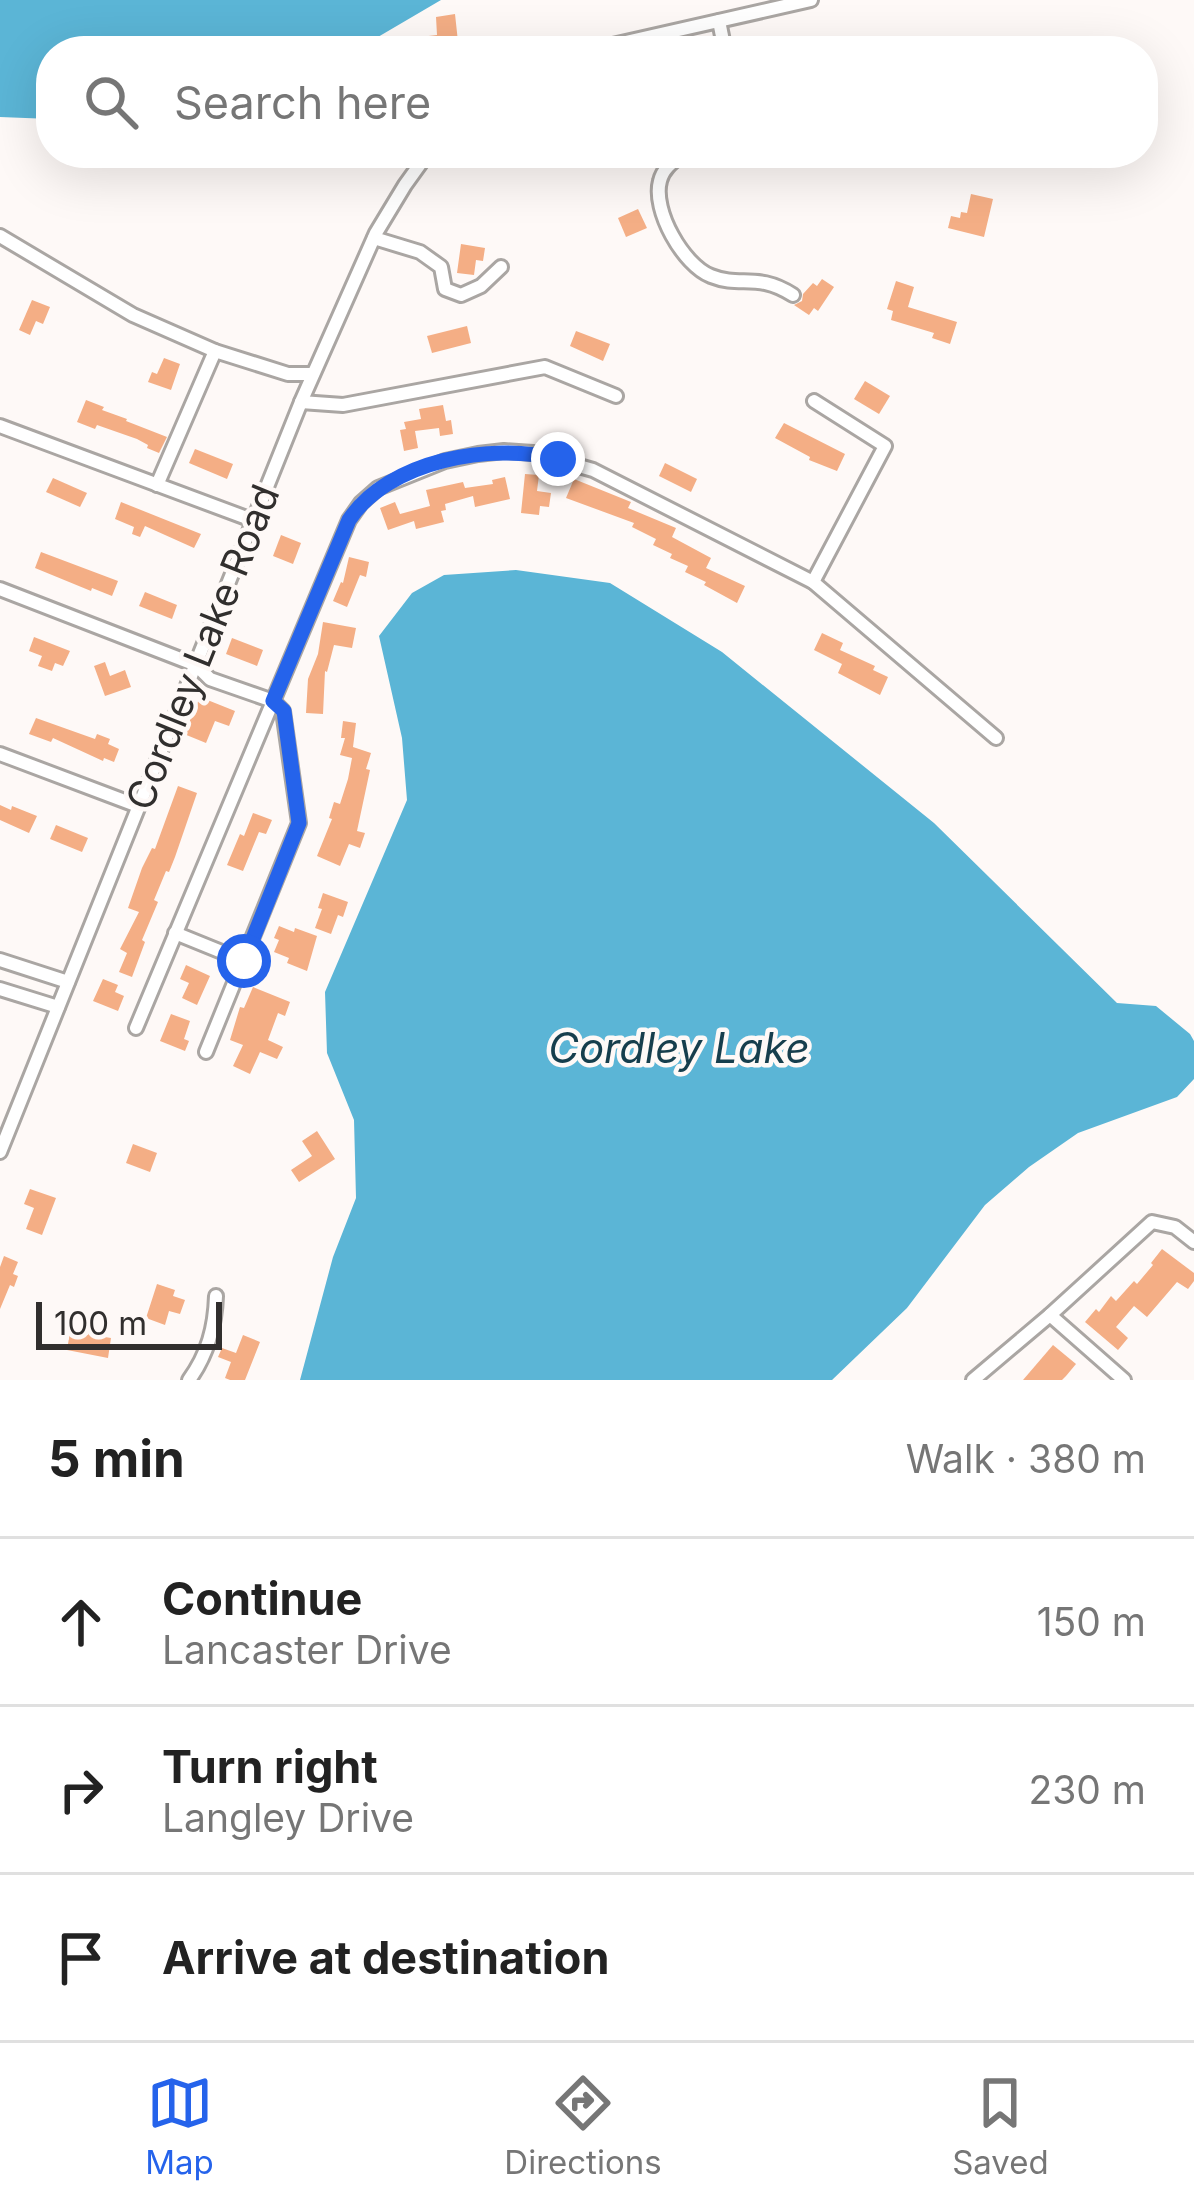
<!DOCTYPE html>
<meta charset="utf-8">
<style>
:root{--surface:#fff;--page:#f6f6f6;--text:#222;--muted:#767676;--line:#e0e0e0;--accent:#2563eb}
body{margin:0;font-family:Inter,sans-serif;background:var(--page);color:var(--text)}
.scale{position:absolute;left:36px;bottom:30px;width:186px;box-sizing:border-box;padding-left:12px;border:6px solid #312f2e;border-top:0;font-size:33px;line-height:42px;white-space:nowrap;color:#312f2e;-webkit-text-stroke:9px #fef9f7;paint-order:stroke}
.stop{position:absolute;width:36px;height:36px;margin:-27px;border:9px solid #2563eb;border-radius:50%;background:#fff}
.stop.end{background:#2563eb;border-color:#fff;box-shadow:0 3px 12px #0008}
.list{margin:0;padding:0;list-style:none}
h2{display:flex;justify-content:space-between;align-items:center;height:156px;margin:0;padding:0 48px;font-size:51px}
h2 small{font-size:39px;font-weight:400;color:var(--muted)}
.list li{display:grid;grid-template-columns:78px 1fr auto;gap:36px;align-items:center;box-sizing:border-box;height:168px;padding:0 48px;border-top:3px solid var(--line)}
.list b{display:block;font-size:45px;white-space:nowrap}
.list p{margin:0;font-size:39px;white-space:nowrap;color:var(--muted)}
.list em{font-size:39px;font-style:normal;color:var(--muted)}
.icon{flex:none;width:66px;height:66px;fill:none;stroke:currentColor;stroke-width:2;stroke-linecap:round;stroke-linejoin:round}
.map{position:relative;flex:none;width:1194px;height:1380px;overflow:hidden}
.search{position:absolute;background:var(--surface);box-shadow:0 12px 48px #0002;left:36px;right:36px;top:36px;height:132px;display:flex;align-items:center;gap:30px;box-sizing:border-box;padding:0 42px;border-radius:48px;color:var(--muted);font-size:45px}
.sheet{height:660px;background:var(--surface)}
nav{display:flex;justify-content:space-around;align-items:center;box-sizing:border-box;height:168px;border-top:3px solid var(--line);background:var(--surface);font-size:33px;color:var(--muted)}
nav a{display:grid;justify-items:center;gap:6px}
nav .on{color:var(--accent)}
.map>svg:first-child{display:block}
.water{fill:#5bb5d6}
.building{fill:#f4ae85}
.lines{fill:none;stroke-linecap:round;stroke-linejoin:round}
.minor-casing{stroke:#aaa6a3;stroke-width:18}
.minor{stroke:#fff;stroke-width:12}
.route{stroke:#2563eb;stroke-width:15}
.labels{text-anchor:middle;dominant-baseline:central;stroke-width:9;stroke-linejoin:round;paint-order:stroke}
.street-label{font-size:39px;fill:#312f2e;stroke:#fef9f7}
.water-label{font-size:42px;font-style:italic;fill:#163e4d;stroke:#fef9f7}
</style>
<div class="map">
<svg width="1194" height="1380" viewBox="0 0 1194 1380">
<rect width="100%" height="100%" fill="#fef9f7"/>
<g class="water">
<path d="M 0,0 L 441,0 L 366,44 L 337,51 L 51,51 L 51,119 L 0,117 Z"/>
<path d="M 516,570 L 610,583 L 722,652 L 934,823 L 1117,1003 L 1156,1006 L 1190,1034 L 1194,1041 L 1194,1079 L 1177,1097 L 1078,1133 L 1029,1167 L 985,1205 L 907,1308 L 832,1380 L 300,1380 L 333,1257 L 356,1198 L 354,1120 L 327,1053 L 325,992 L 407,800 L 402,738 L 379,636 L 412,593 L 444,575 Z"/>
</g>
<g class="building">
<path d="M 455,14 L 459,51 L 422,51 L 420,37 L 437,35 L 436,17 Z"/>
<path d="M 971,194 L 993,199 L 984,237 L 948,228 L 951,216 L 960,218 L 961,212 L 967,213 Z"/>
<path d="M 638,209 L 647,228 L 626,237 L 618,218 Z"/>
<path d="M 461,244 L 485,248 L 483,261 L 476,260 L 474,275 L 457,273 Z"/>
<path d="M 822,279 L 834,287 L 818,311 L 814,308 L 809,315 L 794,305 L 802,301 L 803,294 L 813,283 L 817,286 Z"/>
<path d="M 896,281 L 914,287 L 908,307 L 957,322 L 950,344 L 932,338 L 934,333 L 891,320 L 893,311 L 887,309 Z"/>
<path d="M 32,300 L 50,307 L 43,324 L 36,321 L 30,335 L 19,330 Z"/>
<path d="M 467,326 L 471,343 L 432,353 L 427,336 Z"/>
<path d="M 576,331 L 610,344 L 603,361 L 570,346 Z"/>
<path d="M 164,358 L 180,364 L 171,390 L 148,382 L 152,372 L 157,374 Z"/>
<path d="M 865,381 L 890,396 L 879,414 L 854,399 Z"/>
<path d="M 86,400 L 104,407 L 102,410 L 127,419 L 126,421 L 167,437 L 159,453 L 147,448 L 148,445 L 137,439 L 97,425 L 95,429 L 77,422 Z"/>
<path d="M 443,405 L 446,421 L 451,420 L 453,434 L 440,436 L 439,428 L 415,431 L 418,448 L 404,451 L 400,430 L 406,429 L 404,422 L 421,419 L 419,409 Z"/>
<path d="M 784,423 L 845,454 L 837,471 L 809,460 L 810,457 L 775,438 Z"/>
<path d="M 195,449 L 233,464 L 227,479 L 189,463 Z"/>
<path d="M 665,463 L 697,479 L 691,492 L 659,476 Z"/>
<path d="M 525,474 L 539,475 L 537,491 L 551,493 L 549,507 L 540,506 L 539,515 L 521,513 Z"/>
<path d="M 505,477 L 510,499 L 475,507 L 473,496 L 445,504 L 446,510 L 441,511 L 444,522 L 416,529 L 414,521 L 388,530 L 380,508 L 395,502 L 400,514 L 430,506 L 426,490 L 463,482 L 465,488 L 493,484 L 492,480 Z"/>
<path d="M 53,478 L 87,493 L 80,507 L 46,492 Z"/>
<path d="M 574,479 L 631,502 L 628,508 L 676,528 L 672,537 L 711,558 L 706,568 L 745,586 L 737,603 L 704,585 L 706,582 L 685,572 L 688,566 L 670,558 L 672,554 L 653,545 L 656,539 L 632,527 L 634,523 L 566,498 Z"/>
<path d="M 121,502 L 201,534 L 194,548 L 145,526 L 140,537 L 132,534 L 134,527 L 115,519 Z"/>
<path d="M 281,535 L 301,543 L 293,564 L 273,556 Z"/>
<path d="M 41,552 L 118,581 L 112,596 L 92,588 L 91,591 L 35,568 Z"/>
<path d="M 349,557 L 369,562 L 366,577 L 360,575 L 347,607 L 333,601 L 341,582 L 343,583 Z"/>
<path d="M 145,592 L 177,605 L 172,619 L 139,606 Z"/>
<path d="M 323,622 L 356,628 L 352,648 L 334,645 L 327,672 L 325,671 L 323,714 L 306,713 L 308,679 L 318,654 Z"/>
<path d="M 822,633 L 843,643 L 840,650 L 875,666 L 873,670 L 888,677 L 880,695 L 838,673 L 842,664 L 814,650 Z"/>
<path d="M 34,637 L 70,651 L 63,666 L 55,663 L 52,671 L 38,666 L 42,656 L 29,651 Z"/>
<path d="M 232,638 L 263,650 L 257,666 L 226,654 Z"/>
<path d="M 105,662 L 110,676 L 125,670 L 131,687 L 105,696 L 94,666 Z"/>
<path d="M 200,697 L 235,711 L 229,726 L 215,721 L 206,743 L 184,734 Z"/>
<path d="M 36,718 L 95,739 L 97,734 L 110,739 L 108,744 L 119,749 L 114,762 L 104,758 L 103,761 L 53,738 L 51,742 L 29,734 Z"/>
<path d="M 343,721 L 356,723 L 353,747 L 371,753 L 366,769 L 370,770 L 357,831 L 365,833 L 360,848 L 349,844 L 340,866 L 317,856 L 332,819 L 329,818 L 334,802 L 340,804 L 348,779 L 352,758 L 340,755 L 345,738 L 341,738 Z"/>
<path d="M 178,786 L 197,793 L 175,857 L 169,872 L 166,871 L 154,900 L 158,902 L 142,940 L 145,942 L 132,977 L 119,972 L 127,953 L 120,949 L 139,912 L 128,908 L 142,868 L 152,848 L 155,849 Z"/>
<path d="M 0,805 L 11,810 L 12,806 L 37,816 L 29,833 L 0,820 Z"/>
<path d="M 253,813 L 272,820 L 266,834 L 259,832 L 243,871 L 227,865 L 240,834 L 244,836 Z"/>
<path d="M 56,825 L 88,838 L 82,852 L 50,839 Z"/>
<path d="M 323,893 L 348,902 L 343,917 L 338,915 L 331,934 L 315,928 L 322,909 L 318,908 Z"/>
<path d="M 279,926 L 294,932 L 295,928 L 317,936 L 307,971 L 287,963 L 289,958 L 274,952 L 279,940 L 274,938 Z"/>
<path d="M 186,965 L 210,976 L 197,1005 L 182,998 L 189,983 L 180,979 Z"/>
<path d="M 103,979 L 118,985 L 115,992 L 124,996 L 118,1011 L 93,1001 Z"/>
<path d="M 253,987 L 290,1002 L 285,1016 L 278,1013 L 268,1040 L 283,1047 L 277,1059 L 260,1052 L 250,1074 L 233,1066 L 243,1045 L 230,1040 L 240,1007 L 244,1008 Z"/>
<path d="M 171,1014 L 190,1021 L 184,1039 L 189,1041 L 185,1051 L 160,1041 Z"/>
<path d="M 317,1131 L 335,1159 L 299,1182 L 291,1170 L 312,1156 L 302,1141 Z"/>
<path d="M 133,1144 L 157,1153 L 150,1172 L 126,1163 Z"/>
<path d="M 30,1189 L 56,1198 L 42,1235 L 26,1229 L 34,1208 L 24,1204 Z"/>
<path d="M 1162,1249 L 1194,1273 L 1194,1281 L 1188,1289 L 1177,1282 L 1147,1317 L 1134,1306 L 1116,1327 L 1128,1338 L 1118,1350 L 1085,1322 L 1096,1309 L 1099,1312 L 1111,1296 L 1116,1301 L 1134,1281 L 1137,1284 L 1153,1265 L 1151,1263 Z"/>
<path d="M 4,1256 L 18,1262 L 13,1274 L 18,1276 L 14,1287 L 10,1285 L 0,1309 L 0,1267 Z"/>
<path d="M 157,1284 L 175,1290 L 173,1296 L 185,1300 L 180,1314 L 169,1311 L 165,1325 L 146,1318 Z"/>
<path d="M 89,1328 L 101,1330 L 99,1336 L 111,1338 L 108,1358 L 67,1350 L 70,1332 L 88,1335 Z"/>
<path d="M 243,1335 L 260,1342 L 245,1380 L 230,1380 L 225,1378 L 231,1362 L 218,1357 L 222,1348 L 236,1353 Z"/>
<path d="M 1053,1345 L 1076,1364 L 1066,1376 L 1062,1380 L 1023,1380 Z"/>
</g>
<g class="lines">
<g class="minor-casing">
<g id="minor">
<path d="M 719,21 L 725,51"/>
<path d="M 586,51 L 811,0"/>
<path d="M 684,153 C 674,161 663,168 660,181 C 652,210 683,265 711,276 C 741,288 757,272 793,295"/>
<path d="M 0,236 L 133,315 L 215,351 L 288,374 L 313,374"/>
<path d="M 374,238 L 420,252 L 441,267 L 445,289 L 461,295 L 481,286 L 501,267"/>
<path d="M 301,402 L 343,405 L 545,367 L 616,396"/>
<path d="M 0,426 L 252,520"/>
<path d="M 157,485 L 215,351"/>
<path d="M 813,582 L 885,446 L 814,401"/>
<path d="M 0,589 L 196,665 L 210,679 L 273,701"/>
<path d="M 0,754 L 138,806"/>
<path d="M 175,933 L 244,961"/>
<path d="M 0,960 L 68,982"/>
<path d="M 0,989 L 58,1007"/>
<path d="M 136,1028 L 349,520 L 361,503 L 378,488 L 445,461 L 478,454 L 504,451 L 533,453 L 593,470 L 813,582 L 996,738"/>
<path d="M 206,1052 L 299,823 L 283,711 L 273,701"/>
<path d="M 0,1152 L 301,402 L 376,233 L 405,185 L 428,153"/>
<path d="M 1050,1315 L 1124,1380"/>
<path d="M 189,1380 C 208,1354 215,1327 216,1296"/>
<path d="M 973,1380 L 1050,1315 L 1152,1222 L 1175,1227 L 1194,1242"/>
</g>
</g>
<use href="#minor" class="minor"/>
</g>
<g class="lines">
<path class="route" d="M 244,961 L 299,823 L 284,711 L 273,701 L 349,520 C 389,460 491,442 558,459"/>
</g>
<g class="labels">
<g class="street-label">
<text transform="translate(202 647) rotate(-68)">Cordley Lake Road</text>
</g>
<g class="water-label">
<text x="679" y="1047">Cordley Lake</text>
</g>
</g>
</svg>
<div class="scale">100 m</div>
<div class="stop" style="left:244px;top:961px"></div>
<div class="stop end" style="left:558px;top:459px"></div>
<div class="search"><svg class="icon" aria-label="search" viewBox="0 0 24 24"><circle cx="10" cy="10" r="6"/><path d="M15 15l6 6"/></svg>Search here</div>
</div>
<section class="sheet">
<h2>5 min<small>Walk · 380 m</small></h2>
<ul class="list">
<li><svg class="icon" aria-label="ahead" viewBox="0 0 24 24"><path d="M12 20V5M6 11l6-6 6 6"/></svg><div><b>Continue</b><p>Lancaster Drive</p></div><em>150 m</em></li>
<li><svg class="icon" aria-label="right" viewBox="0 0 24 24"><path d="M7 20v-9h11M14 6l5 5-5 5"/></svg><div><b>Turn right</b><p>Langley Drive</p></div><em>230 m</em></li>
<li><svg class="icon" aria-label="arrive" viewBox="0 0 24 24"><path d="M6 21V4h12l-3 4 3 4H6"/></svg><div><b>Arrive at destination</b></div></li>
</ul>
</section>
<nav>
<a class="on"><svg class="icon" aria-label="map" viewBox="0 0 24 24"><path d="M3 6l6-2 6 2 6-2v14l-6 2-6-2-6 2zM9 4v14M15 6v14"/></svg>Map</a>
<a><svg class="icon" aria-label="directions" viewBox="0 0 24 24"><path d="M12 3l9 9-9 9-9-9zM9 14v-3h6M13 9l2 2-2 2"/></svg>Directions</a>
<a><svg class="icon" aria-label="saved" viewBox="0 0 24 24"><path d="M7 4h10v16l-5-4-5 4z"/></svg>Saved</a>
</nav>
